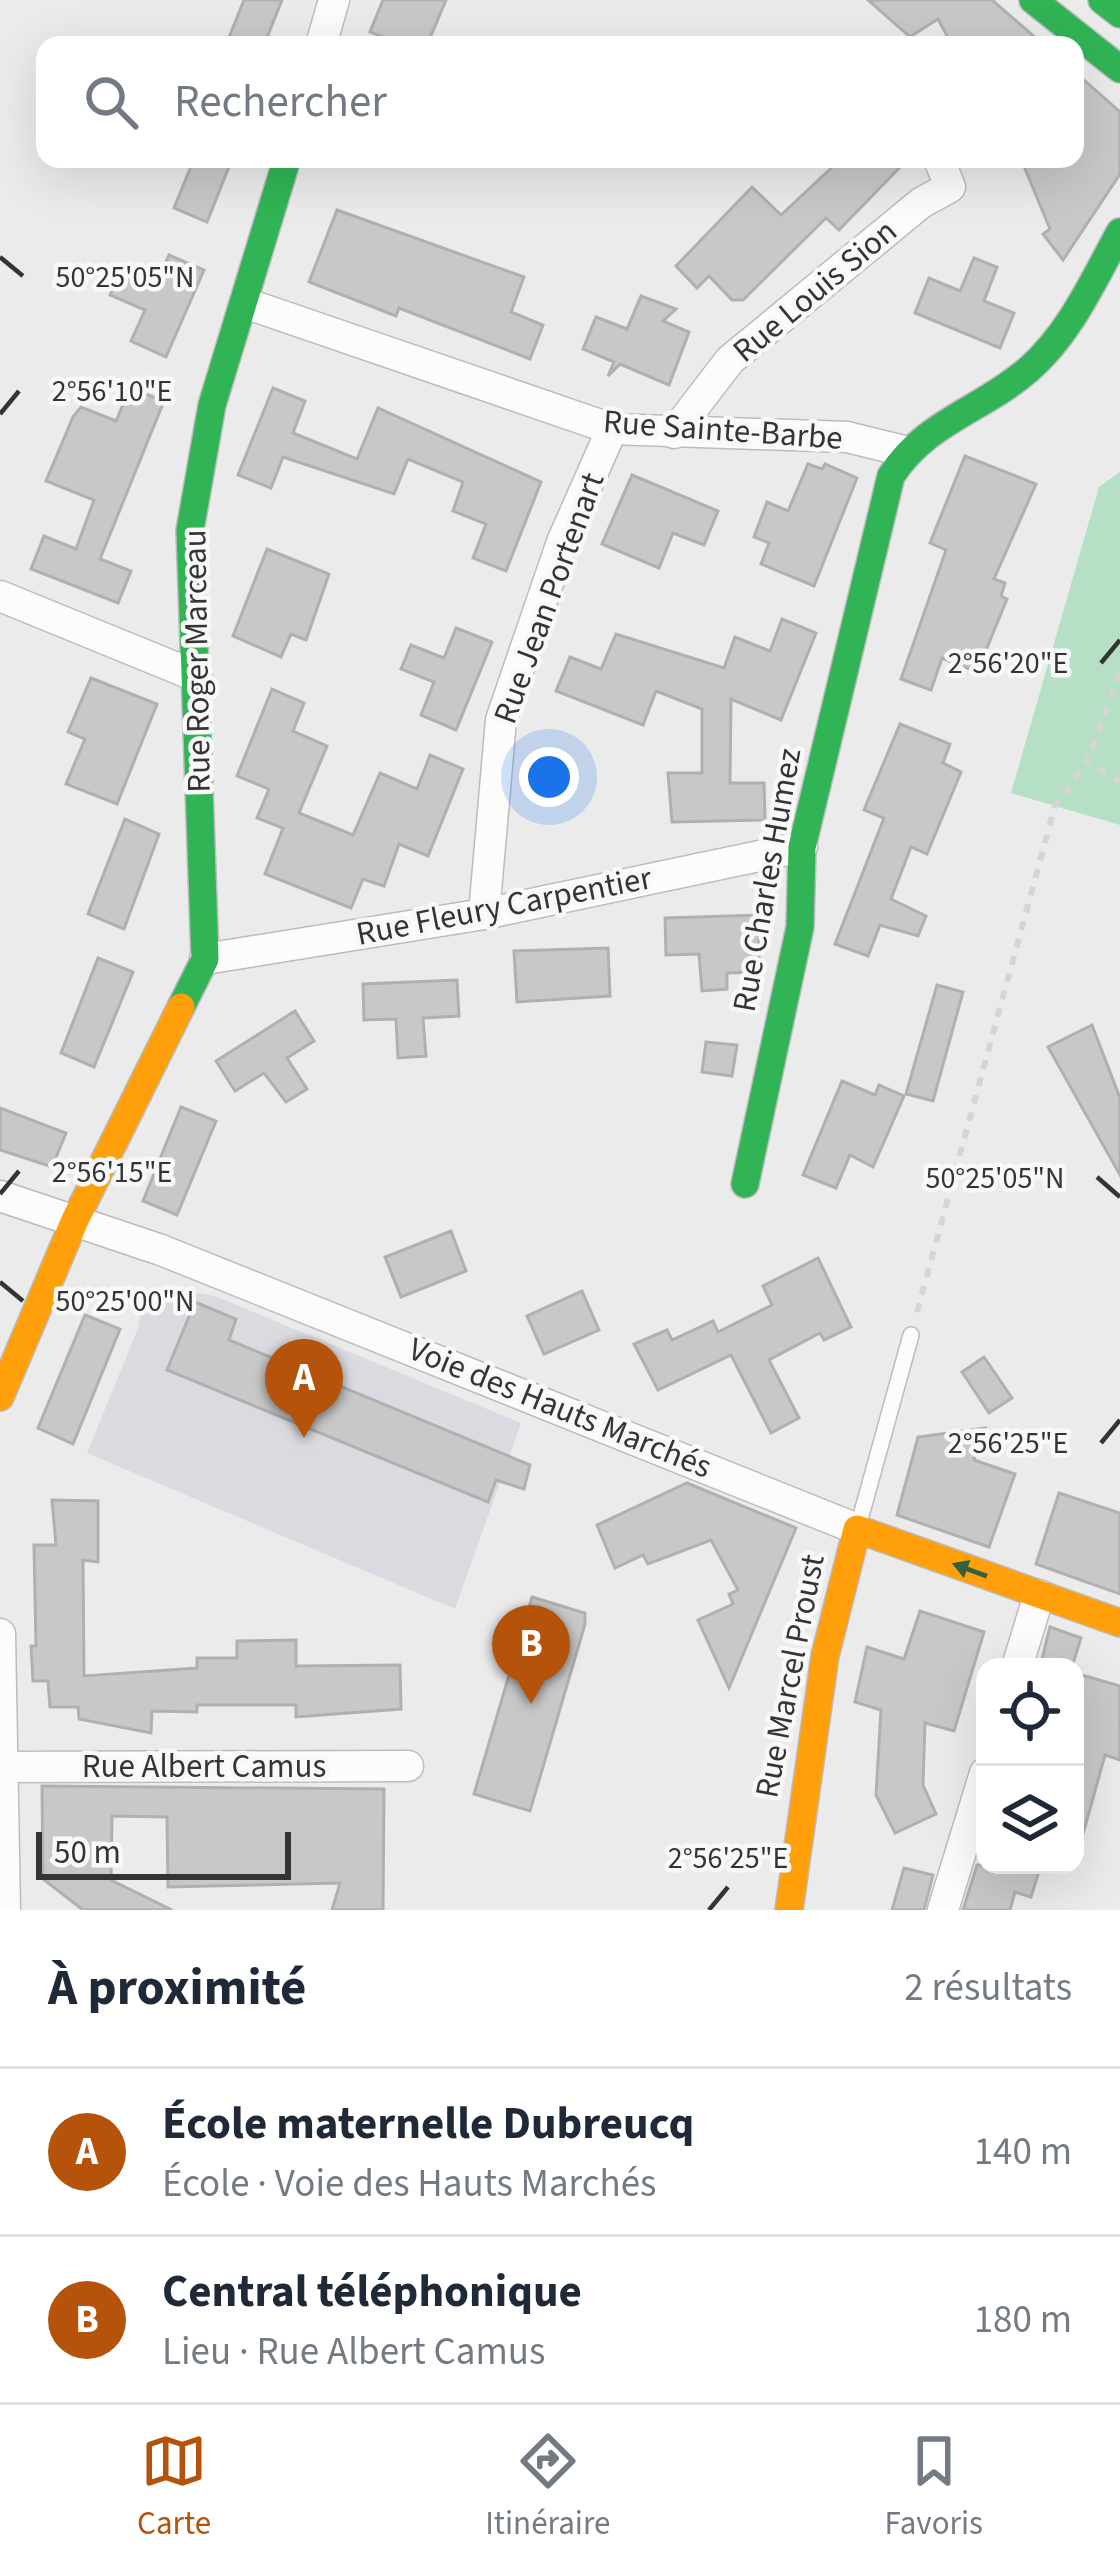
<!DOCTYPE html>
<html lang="fr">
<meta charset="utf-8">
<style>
:root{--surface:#fff;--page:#f2f2f3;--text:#1f2937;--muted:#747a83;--line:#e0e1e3;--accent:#b45309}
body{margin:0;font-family:"Source Sans 3",sans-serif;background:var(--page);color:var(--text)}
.controls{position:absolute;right:36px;bottom:36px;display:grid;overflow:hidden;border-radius:24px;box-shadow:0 12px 48px #0002}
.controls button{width:108px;height:108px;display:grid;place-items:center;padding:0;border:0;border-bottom:3px solid var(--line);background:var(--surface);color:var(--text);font:60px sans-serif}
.scale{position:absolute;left:36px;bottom:30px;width:255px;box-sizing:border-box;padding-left:12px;border:6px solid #343434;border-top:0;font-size:33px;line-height:42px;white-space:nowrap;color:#343434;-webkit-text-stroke:9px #f8f8f9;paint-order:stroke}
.you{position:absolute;left:549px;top:777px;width:42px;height:42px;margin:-30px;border:9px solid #fff;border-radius:50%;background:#1a73e8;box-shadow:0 0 0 18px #1a73e833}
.badge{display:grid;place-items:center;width:78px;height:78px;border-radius:50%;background:var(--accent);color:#fff;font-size:39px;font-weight:700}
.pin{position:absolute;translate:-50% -99px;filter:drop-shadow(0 3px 6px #0008)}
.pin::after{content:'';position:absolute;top:63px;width:42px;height:36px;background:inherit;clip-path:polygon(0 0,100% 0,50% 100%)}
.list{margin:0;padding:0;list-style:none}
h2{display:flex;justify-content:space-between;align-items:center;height:156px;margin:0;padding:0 48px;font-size:51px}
h2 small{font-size:39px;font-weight:400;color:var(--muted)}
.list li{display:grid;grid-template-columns:78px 1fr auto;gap:36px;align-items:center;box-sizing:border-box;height:168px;padding:0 48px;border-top:3px solid var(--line)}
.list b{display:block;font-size:45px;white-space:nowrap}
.list p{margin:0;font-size:39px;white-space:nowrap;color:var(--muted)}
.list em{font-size:39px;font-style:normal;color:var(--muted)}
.icon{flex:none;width:66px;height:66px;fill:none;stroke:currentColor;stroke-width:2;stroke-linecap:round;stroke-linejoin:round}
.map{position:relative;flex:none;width:1120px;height:1910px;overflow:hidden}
.search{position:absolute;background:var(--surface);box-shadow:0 12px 48px #0002;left:36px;right:36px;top:36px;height:132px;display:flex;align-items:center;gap:30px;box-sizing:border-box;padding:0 42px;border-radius:24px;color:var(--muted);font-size:45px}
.sheet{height:492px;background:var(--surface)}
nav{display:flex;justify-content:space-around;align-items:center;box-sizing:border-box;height:168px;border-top:3px solid var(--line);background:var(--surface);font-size:33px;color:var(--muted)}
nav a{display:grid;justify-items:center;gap:6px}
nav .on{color:var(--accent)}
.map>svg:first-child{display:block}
.built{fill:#dadbe0}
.green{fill:#b5e0c6}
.building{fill:#c8c8c9;stroke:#b1b0b1;stroke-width:3}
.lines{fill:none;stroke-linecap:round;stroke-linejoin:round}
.lane-casing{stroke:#bcbcbd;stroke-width:18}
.street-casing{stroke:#bcbcbd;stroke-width:33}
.fast-casing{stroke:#bcbcbd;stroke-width:30}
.slow-casing{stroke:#bcbcbd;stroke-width:30}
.path{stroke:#d5d5d5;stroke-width:6;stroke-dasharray:9 9;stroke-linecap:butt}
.lane{stroke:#fcfcfc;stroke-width:15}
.street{stroke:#fcfcfc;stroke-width:30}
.fast{stroke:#30b455;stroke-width:27}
.slow{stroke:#ff9f0a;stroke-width:27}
.oneway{fill:#336140}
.ticks{fill:none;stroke:#343434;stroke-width:4.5}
.labels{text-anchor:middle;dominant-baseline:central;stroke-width:9;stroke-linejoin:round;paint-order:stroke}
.street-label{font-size:33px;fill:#343434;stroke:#f8f8f9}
.ticks-label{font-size:30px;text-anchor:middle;fill:#343434;stroke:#f8f8f9;stroke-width:9;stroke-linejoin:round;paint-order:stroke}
</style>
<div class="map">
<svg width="1120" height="1910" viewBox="0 0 1120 1910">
<rect width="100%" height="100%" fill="#ebebec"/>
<path class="built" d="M 184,1291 L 215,1296 L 521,1423 L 455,1609 L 87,1453 L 139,1326 L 141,1302 Z"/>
<path class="green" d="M 1120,472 L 1120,825 L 1011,793 L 1099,487 Z"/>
<g class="building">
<path d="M 244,0 L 282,0 L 264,45 L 226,45 Z"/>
<path d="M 383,0 L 446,0 L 427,45 L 402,45 L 370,32 Z"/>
<path d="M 868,0 L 992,0 L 1044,45 L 952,45 L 938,19 L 910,37 Z"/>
<path d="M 1075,72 L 1120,112 L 1120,174 L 1063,260 L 1043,234 L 1050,229 L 1021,159 L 1075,159 Z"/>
<path d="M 194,159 L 232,159 L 207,222 L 174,208 Z"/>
<path d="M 841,159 L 908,159 L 839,230 L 826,218 L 743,300 L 732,300 L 709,276 L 697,288 L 676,266 L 752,187 L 781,215 Z"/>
<path d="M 337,210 L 524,277 L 511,312 L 543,325 L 530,359 L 399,308 L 396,316 L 309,282 Z"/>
<path d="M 169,255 L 204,270 L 166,357 L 131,341 L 145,310 L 110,295 L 120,271 L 156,284 Z"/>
<path d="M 974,258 L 997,267 L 984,301 L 1014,313 L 1000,348 L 915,313 L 929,278 L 960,291 Z"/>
<path d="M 641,296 L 676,309 L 663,321 L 689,332 L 669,385 L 620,364 L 608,376 L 614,362 L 583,349 L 596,317 L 627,329 Z"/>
<path d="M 130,388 L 164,401 L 100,559 L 131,571 L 118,603 L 31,569 L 44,536 L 76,549 L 94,500 L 46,481 L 73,417 L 81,407 L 116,421 Z"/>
<path d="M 273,388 L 305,401 L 293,433 L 357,459 L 378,408 L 541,482 L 506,571 L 473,558 L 486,524 L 453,511 L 463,482 L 408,459 L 394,494 L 283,457 L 271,488 L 238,475 Z"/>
<path d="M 965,456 L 1036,484 L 994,579 L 1005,583 L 1001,596 L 1007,599 L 977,672 L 942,658 L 931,690 L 901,679 L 946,550 L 930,543 Z"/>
<path d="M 808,464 L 822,469 L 825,464 L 857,478 L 814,586 L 761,564 L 769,543 L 754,537 L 767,502 L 788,511 Z"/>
<path d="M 632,475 L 718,511 L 704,545 L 673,533 L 659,568 L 602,544 Z"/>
<path d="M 267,549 L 329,574 L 306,640 L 291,634 L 281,657 L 233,636 Z"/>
<path d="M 782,619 L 816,633 L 781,720 L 731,699 L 730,783 L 764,783 L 765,820 L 672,822 L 668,773 L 702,773 L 702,709 L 656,691 L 643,725 L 556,691 L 570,657 L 601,669 L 616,634 L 724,668 L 735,637 L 770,651 Z"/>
<path d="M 456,628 L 492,642 L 456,730 L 421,715 L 434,682 L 401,669 L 411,645 L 444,658 Z"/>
<path d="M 91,678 L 157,704 L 117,804 L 66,784 L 85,739 L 68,732 Z"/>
<path d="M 272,689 L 304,703 L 293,731 L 327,746 L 299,813 L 353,835 L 380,773 L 417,789 L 430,755 L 463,769 L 428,856 L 399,844 L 384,886 L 363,879 L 351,908 L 265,874 L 283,828 L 257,818 L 269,789 L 237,776 Z"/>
<path d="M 900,724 L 950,744 L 943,763 L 961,772 L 927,854 L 911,847 L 891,899 L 926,916 L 918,936 L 880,925 L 868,956 L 835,944 L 884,818 L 864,810 Z"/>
<path d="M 125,819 L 159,834 L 124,929 L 88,914 Z"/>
<path d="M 759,915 L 759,972 L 727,973 L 727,989 L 702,991 L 699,954 L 666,955 L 665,918 Z"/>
<path d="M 608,948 L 610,996 L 517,1002 L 514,951 Z"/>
<path d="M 98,958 L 133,972 L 94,1067 L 61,1053 Z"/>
<path d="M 457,980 L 459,1016 L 423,1018 L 426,1056 L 398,1058 L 396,1019 L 364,1020 L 363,984 Z"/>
<path d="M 937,985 L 963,992 L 933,1101 L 906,1094 Z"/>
<path d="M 295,1011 L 314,1041 L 287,1058 L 307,1089 L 286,1102 L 264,1073 L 235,1091 L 216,1061 Z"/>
<path d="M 1092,1025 L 1120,1098 L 1120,1175 L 1048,1047 Z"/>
<path d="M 706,1042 L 737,1045 L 732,1076 L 702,1072 Z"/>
<path d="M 842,1081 L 875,1095 L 879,1085 L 904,1096 L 873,1167 L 850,1155 L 836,1188 L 803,1175 Z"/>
<path d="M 181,1107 L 216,1121 L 177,1215 L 143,1201 Z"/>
<path d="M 0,1108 L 66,1133 L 52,1167 L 0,1150 Z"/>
<path d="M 451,1231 L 466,1271 L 401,1297 L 385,1257 Z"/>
<path d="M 818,1258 L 851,1327 L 824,1340 L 820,1333 L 769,1360 L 799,1418 L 771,1433 L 731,1355 L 658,1390 L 634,1344 L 667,1330 L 672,1340 L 713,1321 L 718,1332 L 772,1305 L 763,1286 Z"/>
<path d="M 582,1291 L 599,1330 L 544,1354 L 527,1316 Z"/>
<path d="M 195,1302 L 236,1319 L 229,1340 L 530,1465 L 524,1489 L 496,1480 L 488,1502 L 167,1370 Z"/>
<path d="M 85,1315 L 120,1329 L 73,1444 L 38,1428 Z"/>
<path d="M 984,1357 L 1012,1398 L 989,1413 L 962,1372 Z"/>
<path d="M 985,1428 L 974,1460 L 1015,1474 L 989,1547 L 897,1515 L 918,1437 Z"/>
<path d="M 687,1483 L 796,1528 L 729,1688 L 698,1620 L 733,1604 L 729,1594 L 738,1590 L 711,1540 L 648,1564 L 643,1555 L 615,1568 L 597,1525 Z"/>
<path d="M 1059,1493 L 1120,1513 L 1120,1594 L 1036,1564 Z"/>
<path d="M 52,1500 L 98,1501 L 98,1562 L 83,1560 L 84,1676 L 197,1668 L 197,1658 L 237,1658 L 237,1641 L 296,1640 L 296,1666 L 400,1665 L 401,1709 L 296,1717 L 296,1705 L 197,1705 L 197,1712 L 152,1711 L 151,1733 L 79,1719 L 78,1707 L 50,1707 L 48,1681 L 33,1681 L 31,1646 L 36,1646 L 34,1545 L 56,1545 Z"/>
<path d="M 532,1597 L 585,1613 L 585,1624 L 530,1811 L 474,1794 Z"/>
<path d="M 920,1611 L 984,1632 L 954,1731 L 925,1723 L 923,1785 L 936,1814 L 895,1833 L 876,1795 L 881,1710 L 855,1702 L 867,1647 L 904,1659 Z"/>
<path d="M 1050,1627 L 1081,1638 L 1072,1667 L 1040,1667 Z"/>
<path d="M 1075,1673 L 1120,1686 L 1120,1760 L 1105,1755 L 1083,1834 L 1075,1833 Z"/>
<path d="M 42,1786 L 384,1789 L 383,1910 L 332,1910 L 340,1883 L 168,1887 L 167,1817 L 112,1816 L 111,1880 L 172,1910 L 83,1910 L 43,1879 Z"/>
<path d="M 977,1865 L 1041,1865 L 1031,1897 L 1015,1892 L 1010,1910 L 963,1910 Z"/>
<path d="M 904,1868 L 933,1875 L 924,1910 L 892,1910 Z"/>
</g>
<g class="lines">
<g class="lane-casing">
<path id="lane" d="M 859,1523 L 911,1335"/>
</g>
<g class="street-casing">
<g id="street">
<path d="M 321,45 L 334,0"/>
<path d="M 245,303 L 612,429 L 847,437 L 904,451"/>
<path d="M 674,433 L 730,360 L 921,203 L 950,187 L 939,159"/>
<path d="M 0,596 L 196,676"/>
<path d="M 484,914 L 501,720 L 562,542 L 612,429"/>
<path d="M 205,959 L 484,914 L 802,847"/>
<path d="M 0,1196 L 161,1250 L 857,1529"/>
<path d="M 0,1634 L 5,1910"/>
<path d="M 1017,1667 L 1039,1595"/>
<path d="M 0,1767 L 408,1766"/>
<path d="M 943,1910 L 985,1773"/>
</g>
</g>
<g class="fast-casing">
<g id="fast">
<path d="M 1033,0 L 1120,69"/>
<path d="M 1102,0 L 1120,14"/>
<path d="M 181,1007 L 205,959 L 190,530 L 212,405 L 287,159"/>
<path d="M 745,1184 L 800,927 L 802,847 L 891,476 C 925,422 982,410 1028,370 C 1070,334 1094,279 1120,232"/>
</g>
</g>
<g class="slow-casing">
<g id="slow">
<path d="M 0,1397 L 75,1220 L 181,1007"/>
<path d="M 789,1910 L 825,1656 L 857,1529 L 1120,1623"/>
</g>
</g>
<g class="path">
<path d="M 1120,673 L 1087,762 L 1120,782"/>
<path d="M 917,1312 L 1055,806 L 1087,762"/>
</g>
<use href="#lane" class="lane"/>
<use href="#street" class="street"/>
<use href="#fast" class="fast"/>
<use href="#slow" class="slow"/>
</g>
<defs><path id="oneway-solid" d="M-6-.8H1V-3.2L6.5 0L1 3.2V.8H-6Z" transform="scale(3)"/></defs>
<use class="oneway" href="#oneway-solid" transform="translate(970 1570) rotate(-160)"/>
<path class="ticks" d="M 0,257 L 23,276M 0,414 L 19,391M 1101,663 L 1120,640M 1097,1177 L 1120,1197M 0,1194 L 19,1171M 0,1282 L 23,1301M 1101,1443 L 1120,1420M 709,1910 L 728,1887"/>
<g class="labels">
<g class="street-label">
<text transform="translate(815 291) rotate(-40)">Rue Louis Sion</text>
<text transform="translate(723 430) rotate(4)">Rue Sainte-Barbe</text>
<text transform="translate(549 598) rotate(-70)">Rue Jean Portenart</text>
<text transform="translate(197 661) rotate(-91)">Rue Roger Marceau</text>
<text transform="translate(767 880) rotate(-80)">Rue Charles Humez</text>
<text transform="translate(504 906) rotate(-11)">Rue Fleury Carpentier</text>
<text transform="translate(560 1408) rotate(22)">Voie des Hauts Marchés</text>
<text transform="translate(790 1676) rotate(-79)">Rue Marcel Proust</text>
<text x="204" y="1766">Rue Albert Camus</text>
</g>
</g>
<g class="ticks-label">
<text x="125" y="287">50°25'05"N</text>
<text x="112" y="401">2°56'10"E</text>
<text x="1008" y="673">2°56'20"E</text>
<text x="112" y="1182">2°56'15"E</text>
<text x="995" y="1188">50°25'05"N</text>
<text x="125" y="1311">50°25'00"N</text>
<text x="1008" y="1453">2°56'25"E</text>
<text x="728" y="1868">2°56'25"E</text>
</g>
</svg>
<div class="controls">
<button><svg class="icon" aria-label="locate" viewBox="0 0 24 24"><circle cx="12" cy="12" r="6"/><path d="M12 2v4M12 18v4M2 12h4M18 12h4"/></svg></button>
<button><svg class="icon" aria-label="layers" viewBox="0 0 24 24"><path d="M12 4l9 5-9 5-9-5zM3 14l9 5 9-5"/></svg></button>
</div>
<div class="scale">50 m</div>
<div class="you"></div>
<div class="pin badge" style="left:304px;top:1438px">A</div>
<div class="pin badge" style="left:531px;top:1704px">B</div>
<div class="search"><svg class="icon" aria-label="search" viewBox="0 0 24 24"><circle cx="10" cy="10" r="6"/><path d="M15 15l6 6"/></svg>Rechercher</div>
</div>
<section class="sheet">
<h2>À proximité<small>2 résultats</small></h2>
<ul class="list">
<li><span class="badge">A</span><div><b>École maternelle Dubreucq</b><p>École · Voie des Hauts Marchés</p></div><em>140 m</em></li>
<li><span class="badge">B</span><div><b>Central téléphonique</b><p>Lieu · Rue Albert Camus</p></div><em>180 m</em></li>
</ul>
</section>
<nav>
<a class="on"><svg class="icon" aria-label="map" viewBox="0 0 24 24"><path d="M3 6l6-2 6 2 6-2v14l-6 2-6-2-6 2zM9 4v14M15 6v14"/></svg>Carte</a>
<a><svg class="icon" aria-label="directions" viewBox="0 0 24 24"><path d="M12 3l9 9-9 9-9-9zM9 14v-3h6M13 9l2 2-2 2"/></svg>Itinéraire</a>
<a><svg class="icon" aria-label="saved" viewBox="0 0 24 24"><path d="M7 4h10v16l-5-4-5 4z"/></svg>Favoris</a>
</nav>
